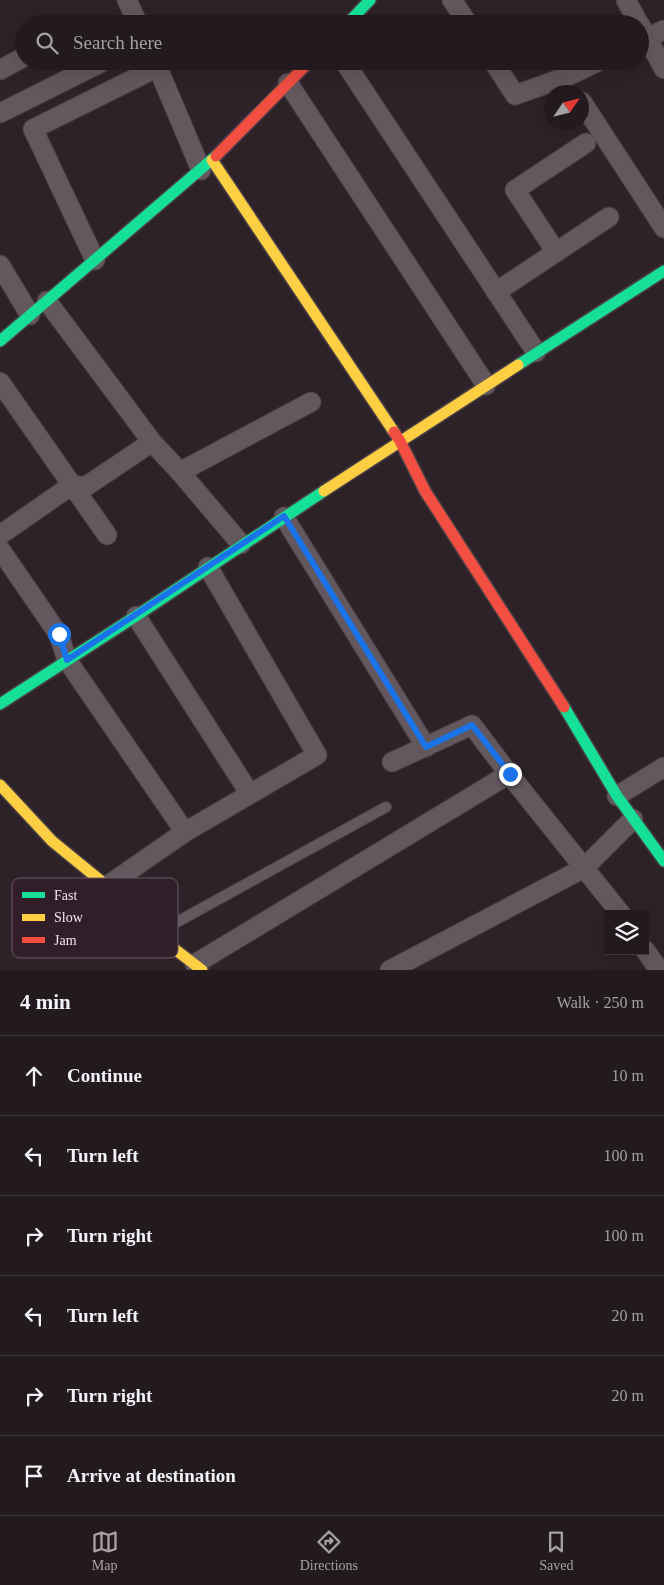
<!DOCTYPE html>
<meta charset="utf-8">
<style>
:root{--surface:#221a1e;--page:#2e272b;--text:#f1f3f6;--muted:#a2a1a4;--line:#3f383c;--accent:#aca0a6}
body{margin:0;font-family:"Times New Roman",serif;background:var(--page);color:var(--text)}
.controls{position:absolute;right:15px;bottom:15px;display:grid;overflow:hidden;border-radius:0px;box-shadow:0 5px 20px #0002}
.controls button{width:45px;height:45px;display:grid;place-items:center;padding:0;border:0;border-bottom:1px solid var(--line);background:var(--surface);color:var(--text);font:25px sans-serif}
.compass{position:absolute;left:544px;top:85px;width:45px;height:45px;border-radius:50%;background:var(--surface);box-shadow:0 5px 20px #0002;rotate:55deg}
.stop{position:absolute;width:15px;height:15px;margin:-11px;border:4px solid #1a73e8;border-radius:50%;background:#fff}
.stop.end{background:#1a73e8;border-color:#fff;box-shadow:0 1px 5px #0008}
.list{margin:0;padding:0;list-style:none}
h2{display:flex;justify-content:space-between;align-items:center;height:65px;margin:0;padding:0 20px;font-size:21px}
h2 small{font-size:16px;font-weight:400;color:var(--muted)}
.list li{display:grid;grid-template-columns:32px 1fr auto;gap:15px;align-items:center;box-sizing:border-box;height:80px;padding:0 20px;border-top:1px solid var(--line)}
.list b{display:block;font-size:19px;white-space:nowrap}
.list em{font-size:16px;font-style:normal;color:var(--muted)}
.icon{flex:none;width:28px;height:28px;fill:none;stroke:currentColor;stroke-width:2;stroke-linecap:round;stroke-linejoin:round}
.map{position:relative;flex:none;width:664px;height:970px;overflow:hidden}
.search{position:absolute;background:var(--surface);box-shadow:0 5px 20px #0002;left:15px;right:15px;top:15px;height:55px;display:flex;align-items:center;gap:12px;box-sizing:border-box;padding:0 18px;border-radius:28px;color:var(--muted);font-size:19px}
.sheet{height:545px;background:var(--surface)}
nav{display:flex;justify-content:space-around;align-items:center;box-sizing:border-box;height:70px;border-top:1px solid var(--line);background:var(--surface);font-size:14px;color:var(--muted)}
nav a{display:grid;justify-items:center;gap:2px}
nav .on{color:var(--accent)}
.map>svg:first-child{display:block}
.lines{fill:none;stroke-linecap:round;stroke-linejoin:round}
.lane-casing{stroke:#493f44;stroke-width:12}
.street-casing{stroke:#493f44;stroke-width:21}
.fast-casing{stroke:#493f44;stroke-width:14}
.slow-casing{stroke:#493f44;stroke-width:14}
.jam-casing{stroke:#493f44;stroke-width:14}
.lane{stroke:#62585e;stroke-width:10}
.street{stroke:#62585e;stroke-width:19}
.fast{stroke:#16e098;stroke-width:11}
.slow{stroke:#ffcf43;stroke-width:11}
.jam{stroke:#f24e42;stroke-width:11}
.route{stroke:#1a73e8;stroke-width:6}
.key{fill:#311e29;stroke:#6b5963;stroke-width:1}
.key-label{font-size:14px;fill:#f1e4ea}
</style>
<div class="map">
<svg width="664" height="970" viewBox="0 0 664 970">
<rect width="100%" height="100%" fill="#2d2228"/>
<g class="lines">
<g class="lane-casing">
<path id="lane" d="M 157,933 L 386,807"/>
</g>
<g class="street-casing">
<g id="street">
<path d="M 127,0 L 138,24"/>
<path d="M 452,0 L 468,24"/>
<path d="M 626,0 L 639,24"/>
<path d="M 640,25 L 664,69"/>
<path d="M 640,41 L 664,30"/>
<path d="M 155,61 L 201,170"/>
<path d="M 344,61 L 536,352"/>
<path d="M 493,61 L 515,95 L 566,77 L 599,61"/>
<path d="M 0,70 L 24,57"/>
<path d="M 288,83 L 486,385"/>
<path d="M 582,102 L 664,228"/>
<path d="M 0,113 L 104,61"/>
<path d="M 556,252 L 515,190 L 586,143"/>
<path d="M 95,260 L 33,129 L 158,67"/>
<path d="M 0,265 L 30,315"/>
<path d="M 496,292 L 609,217"/>
<path d="M 47,301 L 152,442 L 180,472 L 241,544"/>
<path d="M 0,382 L 107,535"/>
<path d="M 180,472 L 311,402"/>
<path d="M 284,517 L 426,747"/>
<path d="M 0,535 L 72,485 L 85,487 L 152,442"/>
<path d="M 0,549 L 59,635 L 67,660 L 185,832"/>
<path d="M 136,616 L 250,794"/>
<path d="M 392,762 L 472,725 L 509,774 L 621,914"/>
<path d="M 617,796 L 664,767"/>
<path d="M 107,886 L 185,832 L 317,755 L 208,567"/>
<path d="M 645,950 L 659,970"/>
<path d="M 195,964 L 509,774"/>
<path d="M 390,970 L 584,868 L 633,819"/>
</g>
</g>
<g class="fast-casing">
<g id="fast">
<path d="M 347,24 L 370,0"/>
<path d="M 0,341 L 216,156"/>
<path d="M 518,365 L 664,271"/>
<path d="M 0,704 L 136,616 L 324,491"/>
<path d="M 564,707 L 617,796 L 664,861"/>
</g>
</g>
<g class="slow-casing">
<g id="slow">
<path d="M 212,160 L 394,432"/>
<path d="M 324,491 L 518,365"/>
<path d="M 0,785 L 52,841 L 107,886 L 155,934 L 202,970"/>
</g>
</g>
<g class="jam-casing">
<g id="jam">
<path d="M 216,156 L 310,61"/>
<path d="M 394,432 L 400,441 L 425,491 L 564,707"/>
</g>
</g>
<use href="#lane" class="lane"/>
<use href="#street" class="street"/>
<use href="#fast" class="fast"/>
<use href="#slow" class="slow"/>
<use href="#jam" class="jam"/>
</g>
<g class="lines">
<path class="route" d="M 59,634 L 67,660 L 284,516 L 426,747 L 472,725 L 510,774"/>
</g>
<rect x="12" y="878" width="166" height="80" rx="8" class="key"/>
<rect x="22" y="892" width="23" height="6" fill="#16e098"/>
<rect x="22" y="914" width="23" height="7" fill="#ffcf43"/>
<rect x="22" y="937" width="23" height="6" fill="#f24e42"/>
<g class="key-label">
<text x="54" y="900">Fast</text>
<text x="54" y="922">Slow</text>
<text x="54" y="945">Jam</text>
</g>
</svg>
<div class="controls">
<button><svg class="icon" aria-label="layers" viewBox="0 0 24 24"><path d="M12 4l9 5-9 5-9-5zM3 14l9 5 9-5"/></svg></button>
</div>
<svg class="compass" viewBox="-18 -18 36 36"><path d="M0-13l5 13h-10z" fill="#e53935"/><path d="M0 13l5-13h-10z" fill="#a2a1a4"/></svg>
<div class="stop" style="left:59px;top:634px"></div>
<div class="stop end" style="left:510px;top:774px"></div>
<div class="search"><svg class="icon" aria-label="search" viewBox="0 0 24 24"><circle cx="10" cy="10" r="6"/><path d="M15 15l6 6"/></svg>Search here</div>
</div>
<section class="sheet">
<h2>4 min<small>Walk · 250 m</small></h2>
<ul class="list">
<li><svg class="icon" aria-label="ahead" viewBox="0 0 24 24"><path d="M12 20V5M6 11l6-6 6 6"/></svg><div><b>Continue</b></div><em>10 m</em></li>
<li><svg class="icon" aria-label="left" viewBox="0 0 24 24"><path d="M17 20v-9H6M10 6l-5 5 5 5"/></svg><div><b>Turn left</b></div><em>100 m</em></li>
<li><svg class="icon" aria-label="right" viewBox="0 0 24 24"><path d="M7 20v-9h11M14 6l5 5-5 5"/></svg><div><b>Turn right</b></div><em>100 m</em></li>
<li><svg class="icon" aria-label="left" viewBox="0 0 24 24"><path d="M17 20v-9H6M10 6l-5 5 5 5"/></svg><div><b>Turn left</b></div><em>20 m</em></li>
<li><svg class="icon" aria-label="right" viewBox="0 0 24 24"><path d="M7 20v-9h11M14 6l5 5-5 5"/></svg><div><b>Turn right</b></div><em>20 m</em></li>
<li><svg class="icon" aria-label="arrive" viewBox="0 0 24 24"><path d="M6 21V4h12l-3 4 3 4H6"/></svg><div><b>Arrive at destination</b></div></li>
</ul>
</section>
<nav>
<a class="on"><svg class="icon" aria-label="map" viewBox="0 0 24 24"><path d="M3 6l6-2 6 2 6-2v14l-6 2-6-2-6 2zM9 4v14M15 6v14"/></svg>Map</a>
<a><svg class="icon" aria-label="directions" viewBox="0 0 24 24"><path d="M12 3l9 9-9 9-9-9zM9 14v-3h6M13 9l2 2-2 2"/></svg>Directions</a>
<a><svg class="icon" aria-label="saved" viewBox="0 0 24 24"><path d="M7 4h10v16l-5-4-5 4z"/></svg>Saved</a>
</nav>
